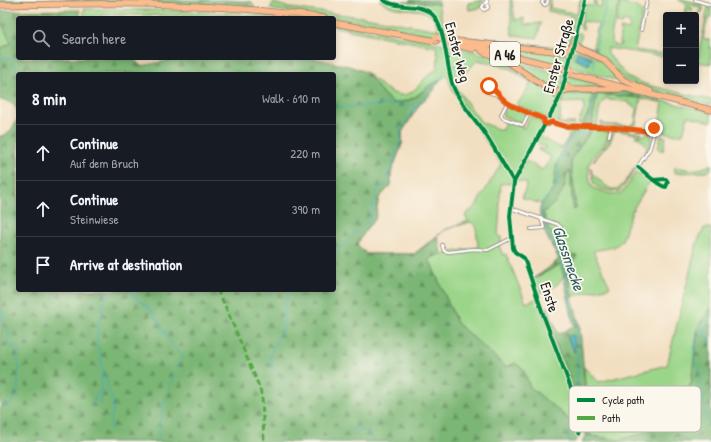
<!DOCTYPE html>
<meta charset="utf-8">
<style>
:root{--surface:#171b24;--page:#242831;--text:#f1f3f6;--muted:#9ea1a6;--line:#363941}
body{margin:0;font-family:"Patrick Hand",sans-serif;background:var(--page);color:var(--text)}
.controls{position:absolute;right:12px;top:12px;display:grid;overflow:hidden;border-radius:4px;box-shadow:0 2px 6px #0003}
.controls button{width:36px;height:36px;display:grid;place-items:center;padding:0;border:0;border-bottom:1px solid var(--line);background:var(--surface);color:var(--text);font:20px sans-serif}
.stop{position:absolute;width:12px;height:12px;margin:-9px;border:3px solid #ea580c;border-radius:50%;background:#fff}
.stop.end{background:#ea580c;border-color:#fff;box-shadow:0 1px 4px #0008}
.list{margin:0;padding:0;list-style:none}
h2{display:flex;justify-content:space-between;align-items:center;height:52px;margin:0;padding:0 16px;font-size:17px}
h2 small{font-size:13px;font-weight:400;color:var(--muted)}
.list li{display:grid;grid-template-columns:26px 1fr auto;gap:12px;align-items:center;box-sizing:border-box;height:56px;padding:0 16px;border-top:1px solid var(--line)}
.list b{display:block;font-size:15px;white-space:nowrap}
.list p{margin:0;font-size:13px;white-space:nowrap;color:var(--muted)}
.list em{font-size:13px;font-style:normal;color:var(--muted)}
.icon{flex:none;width:22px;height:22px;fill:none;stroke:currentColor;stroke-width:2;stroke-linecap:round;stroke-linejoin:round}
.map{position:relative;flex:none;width:711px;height:442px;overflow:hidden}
.search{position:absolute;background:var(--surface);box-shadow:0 2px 6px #0003;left:16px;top:16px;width:320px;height:44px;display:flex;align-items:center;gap:10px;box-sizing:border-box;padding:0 14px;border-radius:4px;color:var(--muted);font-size:15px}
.panel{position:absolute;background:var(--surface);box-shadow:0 2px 6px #0003;left:16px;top:72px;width:320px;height:220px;border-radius:4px}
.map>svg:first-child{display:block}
.grass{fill:#9bd589;stroke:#5c7852;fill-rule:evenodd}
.forest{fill:url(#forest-firs);stroke:#4c6948}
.water{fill:url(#water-ripples);stroke:#2c646a}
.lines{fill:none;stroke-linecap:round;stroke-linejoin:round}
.stream{stroke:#3cacb9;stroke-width:1}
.street-casing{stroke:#877e6e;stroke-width:4}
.highway-casing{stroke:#877e6e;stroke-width:7}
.street{stroke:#fff;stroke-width:2.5}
.highway{stroke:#fbbb8c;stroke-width:5.5}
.highway-bridge-casing{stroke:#877e6e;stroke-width:7;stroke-linecap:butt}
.highway-bridge{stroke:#fbbb8c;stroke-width:5.5}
.quiet{stroke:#52a943;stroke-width:3;stroke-dasharray:6 3;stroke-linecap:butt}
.cycleway-casing{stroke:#fbf7ec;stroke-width:6}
.cycleway{stroke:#00873e;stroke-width:4}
.route{stroke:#ea580c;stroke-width:5}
.labels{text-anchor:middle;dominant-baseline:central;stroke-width:3.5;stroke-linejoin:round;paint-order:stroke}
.shield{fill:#fbf7ec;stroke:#5f5e5a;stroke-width:1}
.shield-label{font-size:14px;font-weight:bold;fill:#1c1c1c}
.street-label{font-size:15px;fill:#1c1c1c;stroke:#fbf7ec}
.water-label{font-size:16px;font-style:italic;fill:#2a5d63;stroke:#fbf7ec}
.key{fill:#fbf7ec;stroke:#b8b5ae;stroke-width:1}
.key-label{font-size:11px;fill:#1c1c1c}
</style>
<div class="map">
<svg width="711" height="442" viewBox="0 0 711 442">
<defs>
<pattern id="forest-firs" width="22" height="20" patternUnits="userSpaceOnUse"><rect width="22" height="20" fill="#7cb675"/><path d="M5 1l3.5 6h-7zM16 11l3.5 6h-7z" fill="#65935f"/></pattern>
<pattern id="water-ripples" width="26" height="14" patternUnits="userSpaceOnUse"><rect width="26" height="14" fill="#3cacb9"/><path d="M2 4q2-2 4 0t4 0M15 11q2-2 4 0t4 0" fill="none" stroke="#328b96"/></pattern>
</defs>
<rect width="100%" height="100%" fill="#fbf7ec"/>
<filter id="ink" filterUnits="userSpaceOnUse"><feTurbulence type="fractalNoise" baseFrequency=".025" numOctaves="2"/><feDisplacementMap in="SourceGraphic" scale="8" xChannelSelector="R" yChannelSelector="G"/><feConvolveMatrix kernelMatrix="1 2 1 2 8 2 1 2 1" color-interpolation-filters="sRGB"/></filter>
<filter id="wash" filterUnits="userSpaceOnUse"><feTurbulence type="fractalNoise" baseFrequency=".012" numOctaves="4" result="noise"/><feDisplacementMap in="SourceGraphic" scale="16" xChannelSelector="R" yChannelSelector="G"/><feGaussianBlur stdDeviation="0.9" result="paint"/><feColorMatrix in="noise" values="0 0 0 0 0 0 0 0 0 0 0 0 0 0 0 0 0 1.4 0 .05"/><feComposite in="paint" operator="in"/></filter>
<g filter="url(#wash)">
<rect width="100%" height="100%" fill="#f2dfc1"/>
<g class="grass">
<path d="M 379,0 L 438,4 L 446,34 C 485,42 525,42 564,48 L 561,51 L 458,40 L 363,22 L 270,9 L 273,3 L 290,8 L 370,18 L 438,30 C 434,6 414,11 397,8 C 390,7 385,4 379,0 Z"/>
<path d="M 484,0 L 480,5 L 480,8 L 469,10 L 468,3 Z"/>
<path d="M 510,0 L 512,0 L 515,20 L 524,18 L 525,25 L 541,23 L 537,38 L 512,35 Z"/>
<path d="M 549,0 L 551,0 L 550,8 L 577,14 L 580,0 L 582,0 L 574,35 L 567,46 L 574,17 L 548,11 Z"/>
<path d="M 603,0 L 620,0 L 612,31 L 611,42 L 614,45 L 620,46 L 621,43 L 619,42 L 621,30 L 620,28 L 629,30 L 630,23 L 623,21 L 622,24 L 616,23 L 620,3 L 635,6 L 643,11 L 635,50 L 666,54 L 666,57 L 608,48 L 608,54 L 629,78 L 648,85 L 711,100 L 711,105 L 642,87 L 623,79 L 609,62 L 579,48 L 575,40 L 579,32 L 582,35 L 579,41 L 581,45 L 596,49 L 596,48 L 593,47 L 598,24 L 584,21 L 582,25 L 584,29 L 582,30 L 580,26 L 585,5 L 593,6 L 594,5 L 594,1 L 597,1 L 596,6 L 601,7 Z"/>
<path d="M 678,0 L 686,0 L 703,5 L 703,11 L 699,14 L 700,7 L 690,5 L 689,7 L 692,8 L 692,12 L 687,11 L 685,15 L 687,3 Z"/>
<path d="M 708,7 L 711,7 L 711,18 L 708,18 L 703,39 L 710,40 L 711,64 L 696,62 L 696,57 L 698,57 Z"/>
<path d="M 84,9 C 151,10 219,11 286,18 C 224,18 163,14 101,15 L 101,18 L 84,18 Z"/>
<path d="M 0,20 L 11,43 L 0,49 Z"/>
<path d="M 334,24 L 439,43 L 484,54 L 501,61 L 557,97 C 556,105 551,115 542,116 L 517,105 L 517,102 L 520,101 L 531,83 L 511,69 L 478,60 L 455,83 L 453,79 L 455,86 L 481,122 L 500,130 L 502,130 L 506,120 L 524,128 L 530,116 L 540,120 L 543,125 L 514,179 L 512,180 L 513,183 L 501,184 L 499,206 L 500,206 L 498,236 L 501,237 L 501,242 L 499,246 L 503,255 L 506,254 L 526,303 L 538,298 L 580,405 L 579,415 L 572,422 L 530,387 L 523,369 L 506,367 L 457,323 L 429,259 L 441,254 L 478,247 L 476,226 L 471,222 L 445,230 L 414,254 L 366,254 L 357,244 L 367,228 L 375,219 L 378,198 L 391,185 L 391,173 L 402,144 L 402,132 L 421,102 L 428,97 L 435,89 L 432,83 C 419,94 412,102 393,103 L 382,93 L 366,72 C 378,82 398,105 414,90 C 423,82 426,75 437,69 L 438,56 L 436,47 L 334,27 ZM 447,75 L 452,88 L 501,164 L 475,207 L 465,215 L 468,221 L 444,230 L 414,254 L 366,254 L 357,244 L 367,228 L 375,220 L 379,198 L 391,185 L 391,173 L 402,144 L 402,132 L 421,102 L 428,97 L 439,81 Z"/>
<path d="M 477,44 L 564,53 L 567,54 L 568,58 L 567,64 L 569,65 L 573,51 L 577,50 L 601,60 L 623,82 L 566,66 Z"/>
<path d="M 501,58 L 615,88 L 573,88 L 566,83 L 567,76 L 564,76 L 561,89 L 555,91 Z"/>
<path d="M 566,94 L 593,94 L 590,109 L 583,124 L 578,124 L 584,109 L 584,102 L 561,103 L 560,120 L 557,120 L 557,121 L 560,122 L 561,123 L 574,123 L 574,122 L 574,125 C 567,125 557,125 552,119 L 560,100 L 562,101 Z"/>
<path d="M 597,94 L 640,98 L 641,95 L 711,113 L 711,122 L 688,116 L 683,134 L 676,135 L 658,131 L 663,103 L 641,98 L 635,128 L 600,125 L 601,122 L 603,122 L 603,124 L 631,126 L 631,124 L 635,123 L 637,109 L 635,107 L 630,105 L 629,102 L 609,100 L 608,98 C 598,101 599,116 597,124 L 592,124 Z"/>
<path d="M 507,105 L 526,113 L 526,117 L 523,123 L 503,116 L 503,113 Z"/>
<path d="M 551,125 L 557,126 L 556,127 L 552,126 L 545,127 L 540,137 L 561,148 L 569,137 L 567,130 L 565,128 L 581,128 L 580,132 L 555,177 L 554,186 L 551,193 L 541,204 L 522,198 L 527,183 L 515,180 L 526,161 L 543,170 L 551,157 L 538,150 L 539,148 L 543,149 L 546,146 L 539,145 L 536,142 L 545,126 Z"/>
<path d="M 592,128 L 606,128 L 609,130 C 609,151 579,152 592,187 C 621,200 620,197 636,172 L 650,181 L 632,211 L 622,241 L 614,247 L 593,251 L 610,287 L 573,296 L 572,297 L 567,255 L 552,232 L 549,231 L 543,211 C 557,205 567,187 567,172 L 570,171 L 573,209 L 576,209 L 571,162 L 573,156 L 591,132 Z"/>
<path d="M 616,129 L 642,133 L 641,135 L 619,131 L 615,131 L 610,142 L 593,162 L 597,155 L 608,141 L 613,130 Z"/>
<path d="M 647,133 L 651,134 C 653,142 648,149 644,156 L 643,154 L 645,154 L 647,146 L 638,137 L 636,138 L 637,136 L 643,136 Z"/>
<path d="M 661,136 L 666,137 L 663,151 L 658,149 Z"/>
<path d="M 642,159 L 623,187 L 619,191 C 610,193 600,189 594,184 L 591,168 L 592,173 C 598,178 605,187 612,189 C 624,192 633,166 642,159 Z"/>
<path d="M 711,164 L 711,169 L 707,172 L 675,173 L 675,167 C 686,170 702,171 711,164 Z"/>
<path d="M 704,228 L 711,228 L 711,308 L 698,326 L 691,385 L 664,397 L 645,407 L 665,423 L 655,429 L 620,440 L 592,436 L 590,433 L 582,410 L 585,386 L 584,367 L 599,382 L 667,365 L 697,242 Z"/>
<path d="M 561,264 L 564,276 L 556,286 L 539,293 L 533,279 Z"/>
</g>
<g class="forest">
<path d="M 0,0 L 80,0 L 80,1 L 0,3 Z"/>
<path d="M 83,0 L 225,0 L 252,2 L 255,8 L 83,2 Z"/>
<path d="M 410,0 L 438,0 L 439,4 L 409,2 Z"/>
<path d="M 80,10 L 80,18 L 18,18 L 18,58 L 132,58 L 141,66 L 181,58 L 312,58 L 349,66 L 366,72 L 382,93 L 393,103 C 400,102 406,102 412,99 C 422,94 428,84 439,81 L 428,97 L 421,102 L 402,132 L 402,144 L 391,173 L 391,185 L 378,198 L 375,219 L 367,228 L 357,244 L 366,254 L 414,254 L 438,237 L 441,254 L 429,259 L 457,323 L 506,367 L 515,363 L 523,369 L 530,387 L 572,422 L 579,415 L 580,405 L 542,309 L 548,307 L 558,334 L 574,327 L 561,264 L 533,279 L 540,297 L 538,298 L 532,279 L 546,270 L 559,259 C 552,246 535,219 541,205 C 544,198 551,195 553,187 C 555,181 555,173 556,166 C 559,154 566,144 572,133 L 580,132 L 581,128 L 592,128 L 591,131 L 573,156 L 571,162 L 576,209 L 573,209 L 570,171 L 567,172 C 567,187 557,205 543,212 L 549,231 L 552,232 L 567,255 L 577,256 L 567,270 L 572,297 L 580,328 L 585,386 L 582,410 L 590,433 L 592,436 L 596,437 L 620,440 L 655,429 L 665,423 L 645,407 L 691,385 L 698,326 L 711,308 L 711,442 L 582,442 L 586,434 L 585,425 L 575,442 L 0,442 L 0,136 C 10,135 12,129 16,121 L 18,121 L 18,290 L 334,290 L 334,74 L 18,74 L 18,111 C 14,104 8,100 0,100 L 0,49 L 11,43 L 0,20 L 0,11 Z"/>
<path d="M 591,90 L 623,91 L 641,95 L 641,98 L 597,94 L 592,124 L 583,124 L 590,109 L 593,94 L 566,94 L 562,101 L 560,100 L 564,91 Z"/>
</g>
<g class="water">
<path d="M 577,52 L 592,58 L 589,65 L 574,59 Z"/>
<path d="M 572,335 L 574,336 L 575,353 L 567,337 Z"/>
</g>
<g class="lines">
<g class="stream">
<path d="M 487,38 L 549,48"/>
<path d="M 584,48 L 596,51"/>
<path d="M 595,54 L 599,30 L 608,0"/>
<path d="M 0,58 L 10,58 L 20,74"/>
<path d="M 452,68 L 468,54"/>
<path d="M 594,68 L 594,59"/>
<path d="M 334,108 C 343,106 350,108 359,107 C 378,105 396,102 415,106"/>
<path d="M 587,125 L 596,93"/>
<path d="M 334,252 L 344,245 L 370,219 L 377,192 L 379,188 L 387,184 L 387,174 L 391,169 L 396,151 L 401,144 L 400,129 L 416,106 L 438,80 L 445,74"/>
<path d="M 107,290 L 97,332 L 97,344 L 100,351 L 102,371 L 104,377 L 107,379 L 107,386 L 109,393 L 112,397 L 113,412 L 110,421 L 111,431"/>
<path d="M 130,290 L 133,295 L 152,311 L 171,343 L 183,357 L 182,361 L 177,365 L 163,406 L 162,418 L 159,424 L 159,437"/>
<path d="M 265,297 L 272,290"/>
<path d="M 0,308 L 4,316 L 5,328 L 10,336 L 8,339 L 8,345 L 18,349 L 20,352 C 15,357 18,360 19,366 C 20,371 18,375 18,379 C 19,395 16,403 0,408"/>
<path d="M 279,322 L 279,320 L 284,316"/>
<path d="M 706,327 L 706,335 L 711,343"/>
<path d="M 284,381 L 272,369 L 273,364 C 265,354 277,344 280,334 C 282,330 285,323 285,319 C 285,312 284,304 287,297 C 288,293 292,292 296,290"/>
<path d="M 93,405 L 96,395 L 101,389"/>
<path d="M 100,405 L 102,374"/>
<path d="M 705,408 L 701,390 L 700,369 L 694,361 L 694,348 L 700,336 L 701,328 L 703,326 L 706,326 L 709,323 L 711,315"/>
<path d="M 581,412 L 582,406 L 581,400 L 582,397 L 576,387 L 578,363 L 577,322 L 574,318 L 565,273 L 562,262 L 550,239 L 541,209 L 545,200 L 552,194 L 555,189 L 559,175 L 558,165 L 564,152 L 565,147 L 572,138 L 581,134 L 586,128"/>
<path d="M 706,412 L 706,420 L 711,428"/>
<path d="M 355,424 L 360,430 C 368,430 370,435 372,442"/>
<path d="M 351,429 L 360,430"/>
<path d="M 569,442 L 569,431 L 580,415"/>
<path d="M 709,442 L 711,439"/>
</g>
</g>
</g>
<g filter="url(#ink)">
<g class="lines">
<g class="street-casing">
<g id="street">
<path d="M 383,0 C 398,10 418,2 432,14 C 446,27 446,67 453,86 C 459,102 474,118 484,132 C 495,147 503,165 513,181"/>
<path d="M 487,0 L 488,8 L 484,10 L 482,7 Z"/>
<path d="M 543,0 L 542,3 L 545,5 L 547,4 L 548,0"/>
<path d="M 695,0 L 711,5"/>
<path d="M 641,30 L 647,0"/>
<path d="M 575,39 L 585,0"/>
<path d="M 498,95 L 487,92 L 486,88 L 489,86 L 491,86 L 500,97 L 507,103 L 544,119"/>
<path d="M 507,103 L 501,115 L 503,118 L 522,125 L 524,124 L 529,113"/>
<path d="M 549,117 L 561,95 L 573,46"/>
<circle cx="547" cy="121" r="4"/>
<path d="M 551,122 L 564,126 L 611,127 L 654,133"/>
<path d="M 545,124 L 514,182 L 510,216 L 513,248 L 515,252 L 524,258 L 544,317 L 583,420 L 579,432"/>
<path d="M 609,136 L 611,127"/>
<path d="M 638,167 C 645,172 658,186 666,187 L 668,182 L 666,179 L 653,180"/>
<path d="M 637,168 L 650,148 L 655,129 L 652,127 L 647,131"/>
<path d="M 510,208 L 557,224 L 561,227 L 560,233"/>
<path d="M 531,229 L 544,228 L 541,218"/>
<path d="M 442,245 L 444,251 L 449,252 L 474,249 L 488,250 L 512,238"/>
<path d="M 583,420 L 585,426"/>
</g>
</g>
<g class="highway-casing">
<g id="highway">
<path d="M 0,5 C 71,4 142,2 213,7 C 250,9 288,13 325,18"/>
<path d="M 334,23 L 436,41"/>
<path d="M 448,40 L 563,52 L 567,50 L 574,43"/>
<path d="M 574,40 L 575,45 L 578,48 L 603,59 L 623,80 L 650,91"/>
<path d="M 448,43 L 473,49"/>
<path d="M 469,45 L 562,68"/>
<path d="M 482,51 L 511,64 L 556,94 L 559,99"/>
<path d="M 571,74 L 711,110"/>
<path d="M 564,83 L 568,87 L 573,89 L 620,89"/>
<path d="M 552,91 L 557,92 L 571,89"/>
</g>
</g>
<use href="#street" class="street"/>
<use href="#highway" class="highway"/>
<g class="highway-bridge-casing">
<g id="highway-bridge">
<path d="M 436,37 L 448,40"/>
<path d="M 562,68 L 572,70"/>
</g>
</g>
<use href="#highway-bridge" class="highway-bridge"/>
<path class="quiet" d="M 217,290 L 224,303 L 260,389 L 262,397 L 264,442"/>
<g class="cycleway-casing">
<g id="cycleway">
<path d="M 383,0 C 398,10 418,2 432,14 C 446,27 446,67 453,86 C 459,102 474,118 484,132 C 495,148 503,165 514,182"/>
<path d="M 549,117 L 558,101 L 562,91 L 585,0"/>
<path d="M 545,124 L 514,182 L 510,216 L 513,248 L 515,252 L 524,258 L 544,317 L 583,420 L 579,432"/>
<path d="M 638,167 C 645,172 658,186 666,187 L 668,182 L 666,179 L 653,180"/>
</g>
</g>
<use href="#cycleway" class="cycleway"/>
</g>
</g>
<g class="lines" filter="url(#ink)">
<path class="route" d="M 489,86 C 496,89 501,99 508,103 C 519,110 532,114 544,119 L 544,123 L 548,124 L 551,122 L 564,126 L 611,127 L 647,131 L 652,127 L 654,128"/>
</g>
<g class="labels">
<rect class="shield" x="490" y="42" width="30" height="24" rx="3"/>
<g class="shield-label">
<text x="505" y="54">A 46</text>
</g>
<g class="street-label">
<text transform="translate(458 52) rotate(75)">Enster Weg</text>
<text transform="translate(558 56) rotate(-74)">Enster Straße</text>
<text transform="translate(550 297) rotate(72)">Enste</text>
</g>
<g class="water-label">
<text transform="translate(569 258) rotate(71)">Glassmecke</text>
</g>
</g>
<rect x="569" y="386" width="132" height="46" rx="6" class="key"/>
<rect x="577" y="398" width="18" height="4" fill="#00873e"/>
<rect x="577" y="416" width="18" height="4" fill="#52a943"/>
<g class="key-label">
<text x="602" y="404">Cycle path</text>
<text x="602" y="422">Path</text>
</g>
</svg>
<div class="controls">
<button>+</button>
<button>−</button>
</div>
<div class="stop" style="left:489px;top:86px"></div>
<div class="stop end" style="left:654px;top:128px"></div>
<div class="search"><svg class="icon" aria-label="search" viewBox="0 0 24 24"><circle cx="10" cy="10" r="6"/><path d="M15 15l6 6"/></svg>Search here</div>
<section class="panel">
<h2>8 min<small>Walk · 610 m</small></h2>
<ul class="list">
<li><svg class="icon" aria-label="ahead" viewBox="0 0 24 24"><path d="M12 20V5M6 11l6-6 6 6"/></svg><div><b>Continue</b><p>Auf dem Bruch</p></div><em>220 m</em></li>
<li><svg class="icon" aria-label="ahead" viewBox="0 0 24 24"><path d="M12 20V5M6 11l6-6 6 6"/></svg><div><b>Continue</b><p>Steinwiese</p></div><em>390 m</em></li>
<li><svg class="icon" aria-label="arrive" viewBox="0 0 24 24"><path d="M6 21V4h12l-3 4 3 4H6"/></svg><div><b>Arrive at destination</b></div></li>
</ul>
</section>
</div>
